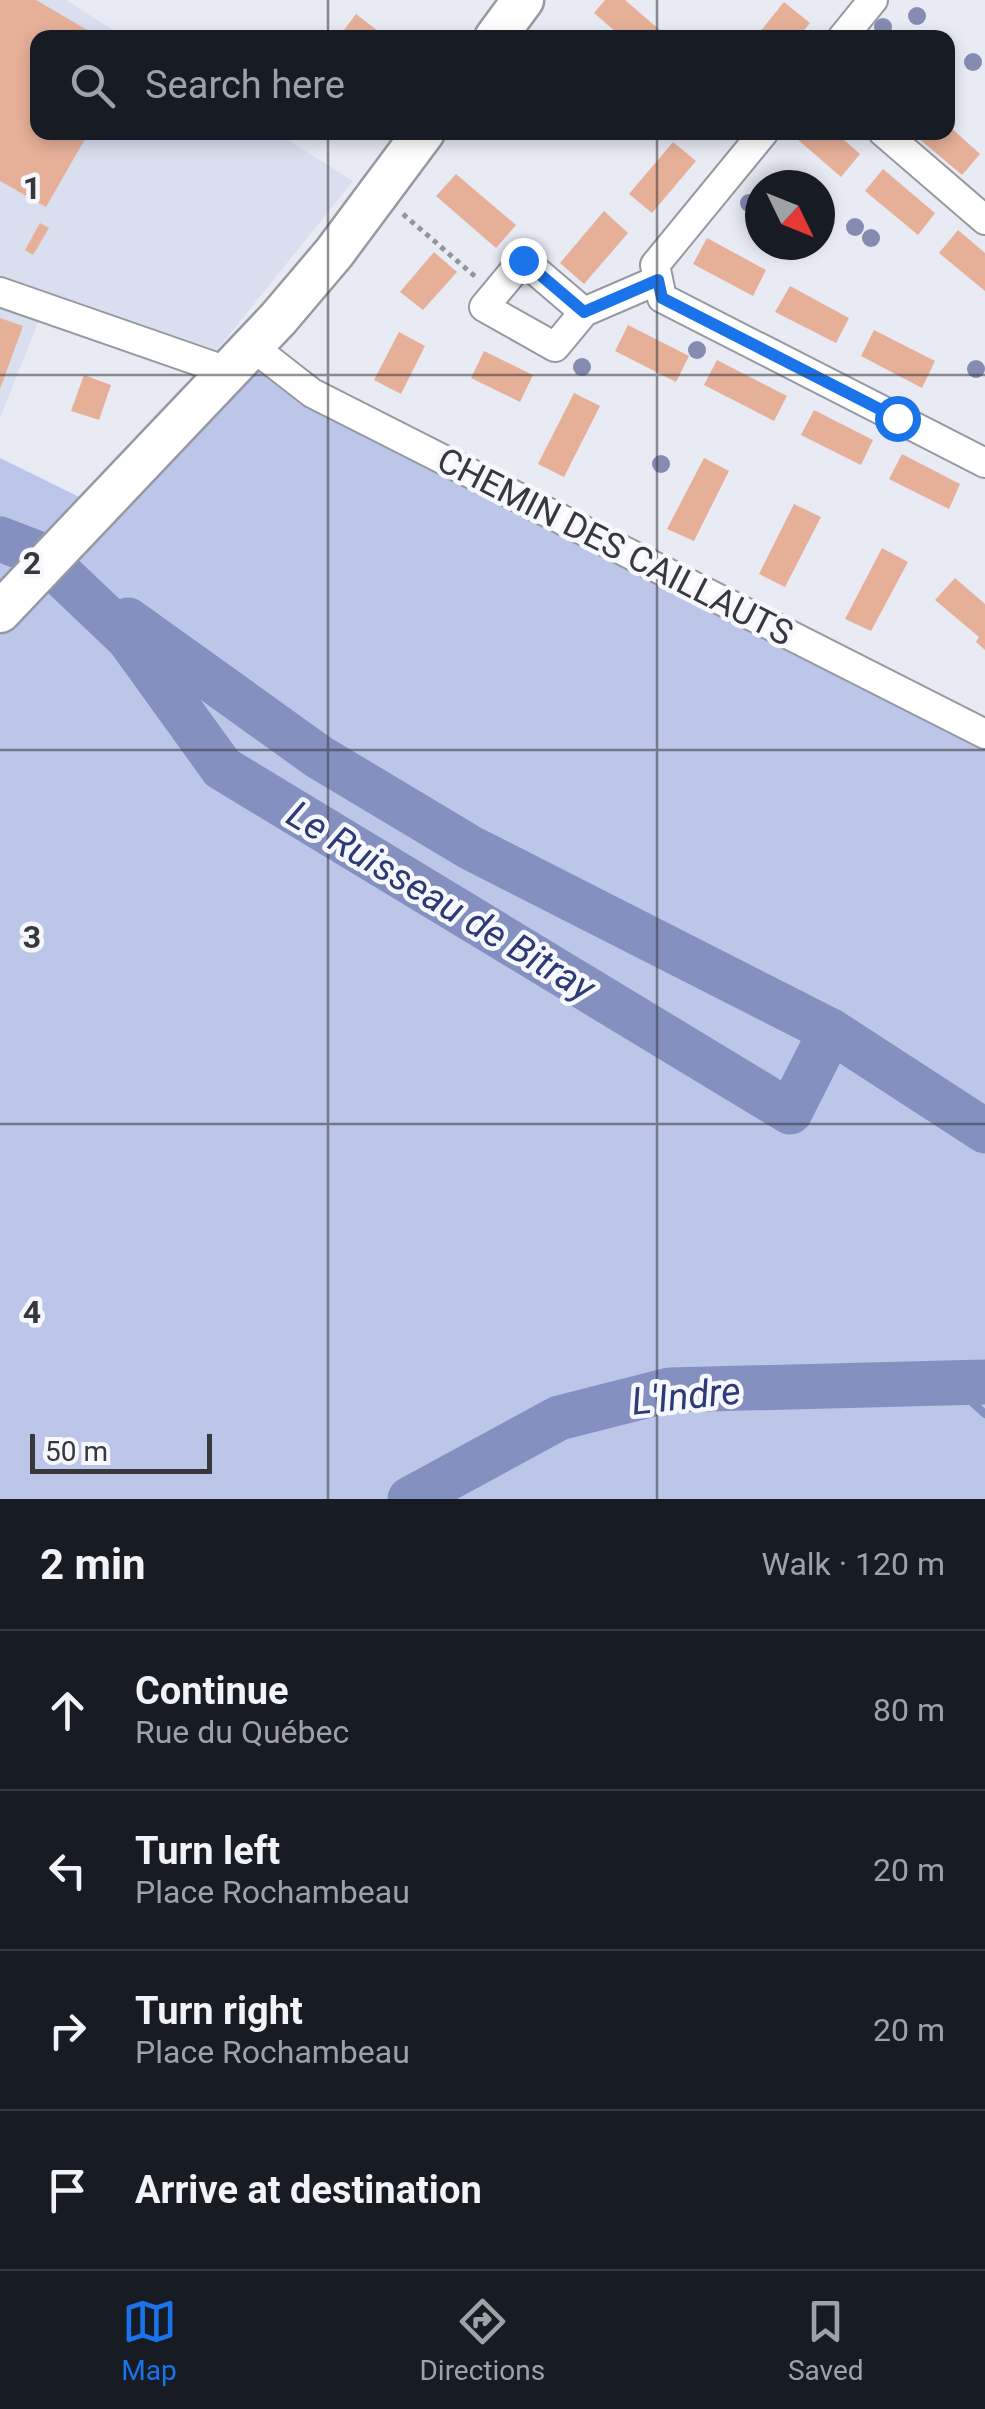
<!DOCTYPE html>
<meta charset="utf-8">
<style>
:root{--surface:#171b24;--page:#242831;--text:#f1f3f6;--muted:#9ea1a6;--line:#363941;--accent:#1a73e8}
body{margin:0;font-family:Roboto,sans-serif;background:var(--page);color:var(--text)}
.compass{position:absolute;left:745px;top:170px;width:90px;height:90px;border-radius:50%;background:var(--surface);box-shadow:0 5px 15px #0003;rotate:133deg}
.scale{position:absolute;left:30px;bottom:25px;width:182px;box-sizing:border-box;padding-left:10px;border:5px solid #37383c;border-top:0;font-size:28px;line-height:35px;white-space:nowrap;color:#37383c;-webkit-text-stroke:8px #f7f8fe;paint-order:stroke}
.stop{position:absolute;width:30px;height:30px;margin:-22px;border:8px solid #1a73e8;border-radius:50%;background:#fff}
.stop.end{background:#1a73e8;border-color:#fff;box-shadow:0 2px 10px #0008}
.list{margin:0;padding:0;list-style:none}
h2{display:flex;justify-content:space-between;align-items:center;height:130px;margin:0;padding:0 40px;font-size:42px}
h2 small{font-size:32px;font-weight:400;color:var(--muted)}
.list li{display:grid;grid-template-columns:65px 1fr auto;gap:30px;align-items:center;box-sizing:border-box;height:160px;padding:0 40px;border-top:2px solid var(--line)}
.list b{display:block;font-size:38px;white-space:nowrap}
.list p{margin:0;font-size:32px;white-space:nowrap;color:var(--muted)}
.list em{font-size:32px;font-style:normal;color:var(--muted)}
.icon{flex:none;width:55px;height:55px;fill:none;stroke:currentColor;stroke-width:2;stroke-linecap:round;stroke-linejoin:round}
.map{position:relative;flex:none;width:985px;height:1499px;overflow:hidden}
.search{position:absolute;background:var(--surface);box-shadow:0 5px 15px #0003;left:30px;right:30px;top:30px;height:110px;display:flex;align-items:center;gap:25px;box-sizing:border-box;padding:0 35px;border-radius:20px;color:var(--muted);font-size:38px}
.sheet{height:770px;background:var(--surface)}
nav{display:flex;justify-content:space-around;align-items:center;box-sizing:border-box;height:140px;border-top:2px solid var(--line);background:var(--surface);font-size:28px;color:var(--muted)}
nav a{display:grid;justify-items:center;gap:5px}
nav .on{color:var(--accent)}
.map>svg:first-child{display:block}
.built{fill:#d9dfef}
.green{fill:#bcc6e9}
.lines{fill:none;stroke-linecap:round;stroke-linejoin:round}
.stream{stroke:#8491c0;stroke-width:8}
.river{stroke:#8491c0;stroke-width:45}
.building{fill:#e6b098}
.street-casing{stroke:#9699a1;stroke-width:32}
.secondary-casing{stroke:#9699a1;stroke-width:45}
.path{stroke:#92949b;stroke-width:5;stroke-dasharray:5 5;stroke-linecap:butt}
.street{stroke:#fff;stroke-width:28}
.secondary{stroke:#fff;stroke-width:40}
.tree{fill:#848cb1}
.route{stroke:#1a73e8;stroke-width:12}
.grid{fill:none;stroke:#37383c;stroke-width:2.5;stroke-opacity:0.55}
.labels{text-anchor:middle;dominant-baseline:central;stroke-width:9;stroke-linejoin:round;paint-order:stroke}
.street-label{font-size:35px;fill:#37383c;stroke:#f7f8fe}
.water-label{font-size:38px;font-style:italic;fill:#2e3a75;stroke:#f7f8fe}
.grid-label{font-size:32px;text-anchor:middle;font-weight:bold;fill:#37383c;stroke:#f7f8fe;stroke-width:9;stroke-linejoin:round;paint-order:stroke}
</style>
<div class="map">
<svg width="985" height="1499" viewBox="0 0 985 1499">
<rect width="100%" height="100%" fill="#e8ebf4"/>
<path class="built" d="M 0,0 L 66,0 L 124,37 L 38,38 L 38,132 L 277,133 L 353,181 L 217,350 L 49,295 L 0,418 Z"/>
<path class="green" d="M 253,368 L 985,748 L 985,1499 L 0,1499 L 0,458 L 118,516 Z"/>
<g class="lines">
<path class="stream" d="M 951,1383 L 985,1414"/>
<g class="river">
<path d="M 0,539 L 34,552 L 48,562 L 129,639 L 222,768 L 790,1112 L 831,1031 L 985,1131"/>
<path d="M 128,620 L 319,757 L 471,848 L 831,1031"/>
<path d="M 410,1499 L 559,1418 L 669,1390 L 985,1382"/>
</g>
</g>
<g class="building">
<path d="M 0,0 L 36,0 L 101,38 L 38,38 L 38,132 L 89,132 L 46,207 L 0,181 Z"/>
<path d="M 605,0 L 625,0 L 669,38 L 623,38 L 594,13 Z"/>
<path d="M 784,2 L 810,23 L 798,38 L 755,38 Z"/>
<path d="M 356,14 L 387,38 L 347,38 L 341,34 Z"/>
<path d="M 948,125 L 980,154 L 962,175 L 911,132 L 948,132 Z"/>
<path d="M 789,132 L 835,132 L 860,154 L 841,177 Z"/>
<path d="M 673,142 L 696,161 L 652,213 L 629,194 Z"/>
<path d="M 883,169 L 935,213 L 918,235 L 865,191 Z"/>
<path d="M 456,174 L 516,225 L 496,248 L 436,196 Z"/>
<path d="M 604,211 L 628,233 L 584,284 L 560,263 Z"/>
<path d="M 40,223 L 49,228 L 33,255 L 25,250 Z"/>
<path d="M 958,230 L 985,253 L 985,291 L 939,253 Z"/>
<path d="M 707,238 L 766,270 L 753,296 L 693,264 Z"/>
<path d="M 434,252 L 457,272 L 423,310 L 400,292 Z"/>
<path d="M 790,286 L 849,318 L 836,343 L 775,312 Z"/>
<path d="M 0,318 L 23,326 L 0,389 Z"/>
<path d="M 628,325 L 689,356 L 676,382 L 615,351 Z"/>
<path d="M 874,330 L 935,361 L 922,388 L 861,356 Z"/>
<path d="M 399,332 L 425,346 L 401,394 L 374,380 Z"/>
<path d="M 484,351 L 533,375 L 520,402 L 471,378 Z"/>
<path d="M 717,360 L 787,396 L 774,421 L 704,385 Z"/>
<path d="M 84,375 L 111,385 L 99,420 L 71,411 Z"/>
<path d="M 574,393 L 600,406 L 564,477 L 538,464 Z"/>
<path d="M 814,410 L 873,440 L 861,465 L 801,435 Z"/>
<path d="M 902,454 L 960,484 L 949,509 L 889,479 Z"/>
<path d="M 704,458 L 729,471 L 694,541 L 667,529 Z"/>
<path d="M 794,504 L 821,517 L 785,587 L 759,574 Z"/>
<path d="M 882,548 L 908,562 L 871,631 L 845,619 Z"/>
<path d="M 955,578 L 985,604 L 985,650 L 976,642 L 979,637 L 935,600 Z"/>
</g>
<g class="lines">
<g class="street-casing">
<g id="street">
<path d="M 842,38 L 873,0"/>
<path d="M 764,132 L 655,265 L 662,298 L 985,463"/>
<path d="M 883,132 L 985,220"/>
<path d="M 0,292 L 230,372"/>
<path d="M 584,312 L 555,347 L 484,307 L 523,260 L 584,312 L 658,280"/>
<path d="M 253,347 L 312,393 L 985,734"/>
</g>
</g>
<g class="secondary-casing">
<g id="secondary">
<path d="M 495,38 L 523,0"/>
<path d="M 0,612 L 278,319 L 334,253 L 424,132"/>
</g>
</g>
<path class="path" d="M 403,214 L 478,279"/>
<use href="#street" class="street"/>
<use href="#secondary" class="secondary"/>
</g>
<g class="tree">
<circle cx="917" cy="16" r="9"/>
<circle cx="883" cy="27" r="9"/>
<circle cx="973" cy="62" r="9"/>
<circle cx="749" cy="203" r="9"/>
<circle cx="855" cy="227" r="9"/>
<circle cx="871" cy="238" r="9"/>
<circle cx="697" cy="350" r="9"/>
<circle cx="582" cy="367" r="9"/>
<circle cx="976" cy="369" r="9"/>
<circle cx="661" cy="464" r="9"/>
</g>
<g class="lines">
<path class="route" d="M 523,260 L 584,312 L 658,280 L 662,298 L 897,418"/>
</g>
<path class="grid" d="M 328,0 L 328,38M 657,0 L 657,38M 328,132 L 328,1499M 657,132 L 657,1499M 0,375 L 985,375M 0,750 L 985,750M 0,1124 L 985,1124"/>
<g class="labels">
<g class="street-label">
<text transform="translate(615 547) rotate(27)">CHEMIN DES CAILLAUTS</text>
</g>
<g class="water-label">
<text transform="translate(441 901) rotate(31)">Le Ruisseau de Bitray</text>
<text transform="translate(686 1396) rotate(-6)">L'Indre</text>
</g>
</g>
<g class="grid-label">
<text x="32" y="199">1</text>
<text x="32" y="574">2</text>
<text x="32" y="948">3</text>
<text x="32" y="1323">4</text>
</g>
</svg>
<svg class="compass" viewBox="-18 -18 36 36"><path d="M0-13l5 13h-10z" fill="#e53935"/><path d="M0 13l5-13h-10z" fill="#9ea1a6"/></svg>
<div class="scale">50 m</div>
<div class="stop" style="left:897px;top:418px"></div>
<div class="stop end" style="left:523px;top:260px"></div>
<div class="search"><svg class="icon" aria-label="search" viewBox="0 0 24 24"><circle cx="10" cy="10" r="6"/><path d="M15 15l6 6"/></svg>Search here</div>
</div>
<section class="sheet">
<h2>2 min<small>Walk · 120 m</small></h2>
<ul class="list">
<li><svg class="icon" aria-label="ahead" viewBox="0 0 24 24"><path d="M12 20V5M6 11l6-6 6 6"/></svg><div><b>Continue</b><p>Rue du Québec</p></div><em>80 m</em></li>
<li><svg class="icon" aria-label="left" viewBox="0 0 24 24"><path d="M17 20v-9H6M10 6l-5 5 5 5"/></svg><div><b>Turn left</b><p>Place Rochambeau</p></div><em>20 m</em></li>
<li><svg class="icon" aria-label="right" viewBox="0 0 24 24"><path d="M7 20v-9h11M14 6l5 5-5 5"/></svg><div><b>Turn right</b><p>Place Rochambeau</p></div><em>20 m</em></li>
<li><svg class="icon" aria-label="arrive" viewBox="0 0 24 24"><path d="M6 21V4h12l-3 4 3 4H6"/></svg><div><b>Arrive at destination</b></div></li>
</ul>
</section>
<nav>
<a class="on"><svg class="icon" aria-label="map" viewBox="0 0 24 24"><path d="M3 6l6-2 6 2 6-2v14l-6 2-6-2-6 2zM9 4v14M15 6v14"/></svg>Map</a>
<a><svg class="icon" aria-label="directions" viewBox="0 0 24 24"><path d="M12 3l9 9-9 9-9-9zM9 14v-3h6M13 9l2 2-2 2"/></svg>Directions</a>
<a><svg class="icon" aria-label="saved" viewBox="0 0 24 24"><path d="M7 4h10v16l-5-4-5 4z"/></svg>Saved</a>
</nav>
